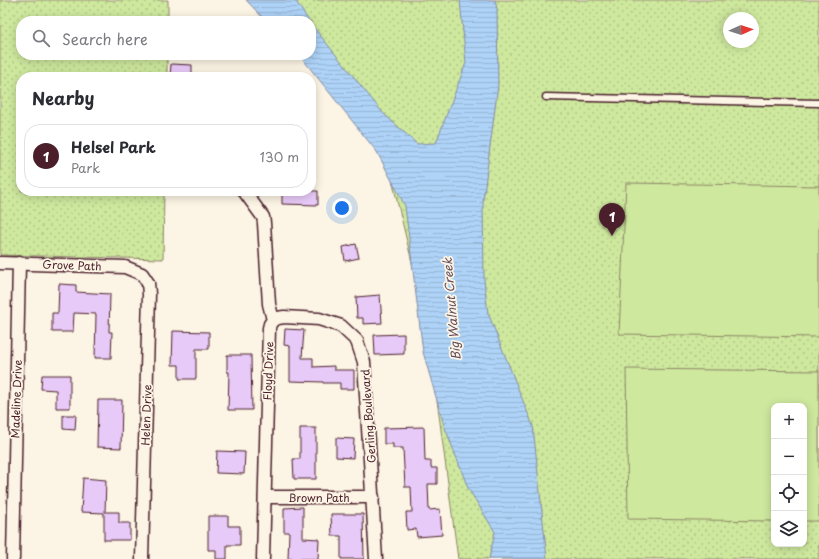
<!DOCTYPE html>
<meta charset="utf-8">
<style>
:root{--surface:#fff;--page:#f7f7f7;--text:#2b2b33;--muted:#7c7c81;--line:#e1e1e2;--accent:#4a1f2b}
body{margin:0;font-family:"Playpen Sans",sans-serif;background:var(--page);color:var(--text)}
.controls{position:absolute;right:12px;bottom:12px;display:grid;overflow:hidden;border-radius:8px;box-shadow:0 2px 10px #0003}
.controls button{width:36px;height:36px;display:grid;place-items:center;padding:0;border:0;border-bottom:1px solid var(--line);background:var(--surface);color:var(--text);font:20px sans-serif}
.compass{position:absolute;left:723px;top:12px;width:36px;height:36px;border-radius:50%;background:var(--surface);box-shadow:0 2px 10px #0003;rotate:87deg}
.you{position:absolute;left:342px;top:208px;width:14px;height:14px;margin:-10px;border:3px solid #fff;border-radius:50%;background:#1a73e8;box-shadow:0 0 0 6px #1a73e833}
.badge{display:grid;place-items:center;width:26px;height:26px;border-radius:50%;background:var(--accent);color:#fff;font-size:13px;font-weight:700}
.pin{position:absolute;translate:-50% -33px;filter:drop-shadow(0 1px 2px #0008)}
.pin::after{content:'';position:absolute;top:21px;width:14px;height:12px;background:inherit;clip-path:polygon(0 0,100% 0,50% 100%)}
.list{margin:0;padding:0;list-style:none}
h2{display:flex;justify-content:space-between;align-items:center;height:52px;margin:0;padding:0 16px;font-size:17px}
h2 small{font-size:13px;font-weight:400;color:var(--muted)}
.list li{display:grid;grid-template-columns:26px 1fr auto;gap:12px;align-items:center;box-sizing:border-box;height:64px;margin:0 8px 8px;padding:0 8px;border:1px solid var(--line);border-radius:16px}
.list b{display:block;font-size:15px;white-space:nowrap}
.list p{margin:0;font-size:13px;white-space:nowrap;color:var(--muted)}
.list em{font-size:13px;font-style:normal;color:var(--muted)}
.icon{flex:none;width:22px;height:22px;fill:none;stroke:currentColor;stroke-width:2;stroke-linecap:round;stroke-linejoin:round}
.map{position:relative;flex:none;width:819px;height:559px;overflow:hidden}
.search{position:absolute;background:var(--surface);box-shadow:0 2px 10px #0003;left:16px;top:16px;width:300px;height:44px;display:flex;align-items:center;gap:10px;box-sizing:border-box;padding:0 14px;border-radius:16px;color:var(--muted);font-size:15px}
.panel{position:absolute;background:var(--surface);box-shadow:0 2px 10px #0003;left:16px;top:72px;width:300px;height:124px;border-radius:16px}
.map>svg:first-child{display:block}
.park{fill:url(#park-dots);stroke:#8c8464;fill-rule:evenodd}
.garden{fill:#cee89e;stroke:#8c8464}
.water{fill:url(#water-rules);stroke:#868ba5}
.building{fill:#e8caf8;stroke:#4a1f2b}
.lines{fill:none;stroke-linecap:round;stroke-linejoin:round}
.service-casing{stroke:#4a1f2b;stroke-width:9}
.minor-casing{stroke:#4a1f2b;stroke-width:15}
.service{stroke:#fcf5e5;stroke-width:6}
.minor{stroke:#fcf5e5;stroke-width:12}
.labels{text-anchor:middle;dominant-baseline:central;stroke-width:3.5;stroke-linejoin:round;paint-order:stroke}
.street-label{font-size:11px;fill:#4a1f2b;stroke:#fcf5e5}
.water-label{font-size:12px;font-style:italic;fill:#634c5e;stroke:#fcf5e5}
</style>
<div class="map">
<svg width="819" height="559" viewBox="0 0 819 559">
<defs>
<pattern id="park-dots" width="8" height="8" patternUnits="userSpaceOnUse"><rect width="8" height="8" fill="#cee89e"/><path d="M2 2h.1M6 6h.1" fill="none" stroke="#b2c788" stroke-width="1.8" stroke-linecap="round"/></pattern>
<pattern id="water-rules" width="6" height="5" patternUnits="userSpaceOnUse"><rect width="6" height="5" fill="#aed3f7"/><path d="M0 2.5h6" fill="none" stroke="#97b5d4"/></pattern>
</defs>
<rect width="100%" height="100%" fill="#fcf5e5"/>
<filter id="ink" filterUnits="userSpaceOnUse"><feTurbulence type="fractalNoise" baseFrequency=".025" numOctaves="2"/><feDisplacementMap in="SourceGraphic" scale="8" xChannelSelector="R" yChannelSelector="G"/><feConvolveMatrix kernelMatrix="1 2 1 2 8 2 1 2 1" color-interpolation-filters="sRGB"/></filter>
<g filter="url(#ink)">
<g class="park">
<path d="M 0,0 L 168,0 L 168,21 L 21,21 L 21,55 L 167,55 L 167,77 L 21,77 L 21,191 L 164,191 L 163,259 L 0,255 Z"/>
<path d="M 260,0 L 819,0 L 819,559 L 458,559 L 427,324 L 384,147 L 311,55 L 311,21 L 278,21 ZM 729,18 L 753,18 L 753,42 L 729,42 ZM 774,406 L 804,406 L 804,544 L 774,544 Z"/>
</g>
<g class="garden">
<path d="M 626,183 L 819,186 L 819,337 L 619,334 Z"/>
<path d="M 626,369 L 819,371 L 819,521 L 804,521 L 804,406 L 774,406 L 774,521 L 628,519 Z"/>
</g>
<g class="water">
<path d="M 246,0 L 295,0 L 309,21 L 266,21 Z"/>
<path d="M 460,0 L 495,0 L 497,9 L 498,85 L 483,201 L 484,280 L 488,313 L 533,426 L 547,559 L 489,559 L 495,532 L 468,488 L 444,425 L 423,352 L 405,206 L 377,152 L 305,62 L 299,55 L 311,55 L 311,24 L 383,113 L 417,144 L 436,143 L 466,63 Z"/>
</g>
<g class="building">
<path d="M 171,64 L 192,65 L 192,77 L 170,77 Z"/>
<path d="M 282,191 L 318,191 L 318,205 L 282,204 Z"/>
<path d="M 356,244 L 359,258 L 345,261 L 343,247 Z"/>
<path d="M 59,284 L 76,285 L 76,292 L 110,294 L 109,332 L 112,332 L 111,358 L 95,358 L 96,314 L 74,313 L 73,332 L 52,332 L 52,313 L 58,313 Z"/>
<path d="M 380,295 L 382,323 L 363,324 L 363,318 L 357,318 L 356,297 Z"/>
<path d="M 285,329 L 304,330 L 302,358 L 313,358 L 313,367 L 334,366 L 334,370 L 354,370 L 354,389 L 340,389 L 340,383 L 323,383 L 323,382 L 290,381 L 290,346 L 284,345 Z"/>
<path d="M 173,331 L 209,332 L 209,349 L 196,349 L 196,379 L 179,379 L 179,365 L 172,365 Z"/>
<path d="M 404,334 L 404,354 L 375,355 L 374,335 Z"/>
<path d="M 227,355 L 251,355 L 252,410 L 228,410 L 229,372 L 227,372 Z"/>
<path d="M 42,375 L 70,375 L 70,408 L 56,408 L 56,390 L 41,389 Z"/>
<path d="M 98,400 L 122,400 L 121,448 L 97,447 Z"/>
<path d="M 63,415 L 76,415 L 75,430 L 63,429 Z"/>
<path d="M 424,427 L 425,461 L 431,461 L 431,468 L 437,468 L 437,484 L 428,484 L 429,510 L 440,509 L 442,535 L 417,537 L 416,529 L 407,530 L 406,512 L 412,512 L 411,487 L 405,487 L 403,448 L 393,448 L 393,444 L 384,444 L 384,428 Z"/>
<path d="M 300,428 L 316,428 L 316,479 L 294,479 L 293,459 L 300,459 Z"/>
<path d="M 336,438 L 354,439 L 353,458 L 336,457 Z"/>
<path d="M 217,451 L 245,452 L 244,474 L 216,473 Z"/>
<path d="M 83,478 L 106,480 L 105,512 L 119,512 L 119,523 L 130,523 L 130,540 L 104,540 L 104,513 L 81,512 Z"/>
<path d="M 303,507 L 303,538 L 319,539 L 318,559 L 288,559 L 289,532 L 284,532 L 284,508 Z"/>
<path d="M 331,514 L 363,514 L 364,559 L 341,559 L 341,536 L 332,536 Z"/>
<path d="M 208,516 L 228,516 L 228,526 L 240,526 L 240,545 L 227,545 L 227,559 L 216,559 L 216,550 L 208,550 Z"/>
</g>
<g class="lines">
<g class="service-casing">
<path id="service" d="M 546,97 L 819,103"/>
</g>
<g class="minor-casing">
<g id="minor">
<path d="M 244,191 L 263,217 L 264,223 L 269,304 L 273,320 L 270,324 L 269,328 L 263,559"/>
<path d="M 0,263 L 125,267 L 142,274 L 148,283 L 149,294 L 142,559"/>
<path d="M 273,320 L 278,318 L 284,317 L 319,319 L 341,326 L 357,341 L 364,362 L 376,559"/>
<path d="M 265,497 L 373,497"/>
<path d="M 13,559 L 19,263"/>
</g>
</g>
<use href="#service" class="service"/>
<use href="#minor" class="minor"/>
</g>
</g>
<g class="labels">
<g class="street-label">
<text transform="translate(72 265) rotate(2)">Grove Path</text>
<text transform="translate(268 371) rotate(-88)">Floyd Drive</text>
<text transform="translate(16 399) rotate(-88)">Madeline Drive</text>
<text transform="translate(146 415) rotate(-88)">Helen Drive</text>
<text transform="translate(368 416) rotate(-94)">Gerling Boulevard</text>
<text x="319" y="497">Brown Path</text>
</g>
<g class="water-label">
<text transform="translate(451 309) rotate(-95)">Big Walnut Creek</text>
</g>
</g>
</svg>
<div class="controls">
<button>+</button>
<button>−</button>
<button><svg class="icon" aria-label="locate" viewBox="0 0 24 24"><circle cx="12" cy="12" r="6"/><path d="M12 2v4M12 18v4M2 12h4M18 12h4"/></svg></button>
<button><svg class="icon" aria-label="layers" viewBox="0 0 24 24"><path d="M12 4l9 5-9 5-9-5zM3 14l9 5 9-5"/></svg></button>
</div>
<svg class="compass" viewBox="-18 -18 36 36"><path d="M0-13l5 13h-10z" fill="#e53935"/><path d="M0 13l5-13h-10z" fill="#7c7c81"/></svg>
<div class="you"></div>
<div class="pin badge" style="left:612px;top:236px">1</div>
<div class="search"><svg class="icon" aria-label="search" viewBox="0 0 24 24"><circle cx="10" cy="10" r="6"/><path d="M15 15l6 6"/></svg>Search here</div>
<section class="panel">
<h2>Nearby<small></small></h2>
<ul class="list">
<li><span class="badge">1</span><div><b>Helsel Park</b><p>Park</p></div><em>130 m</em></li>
</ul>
</section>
</div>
